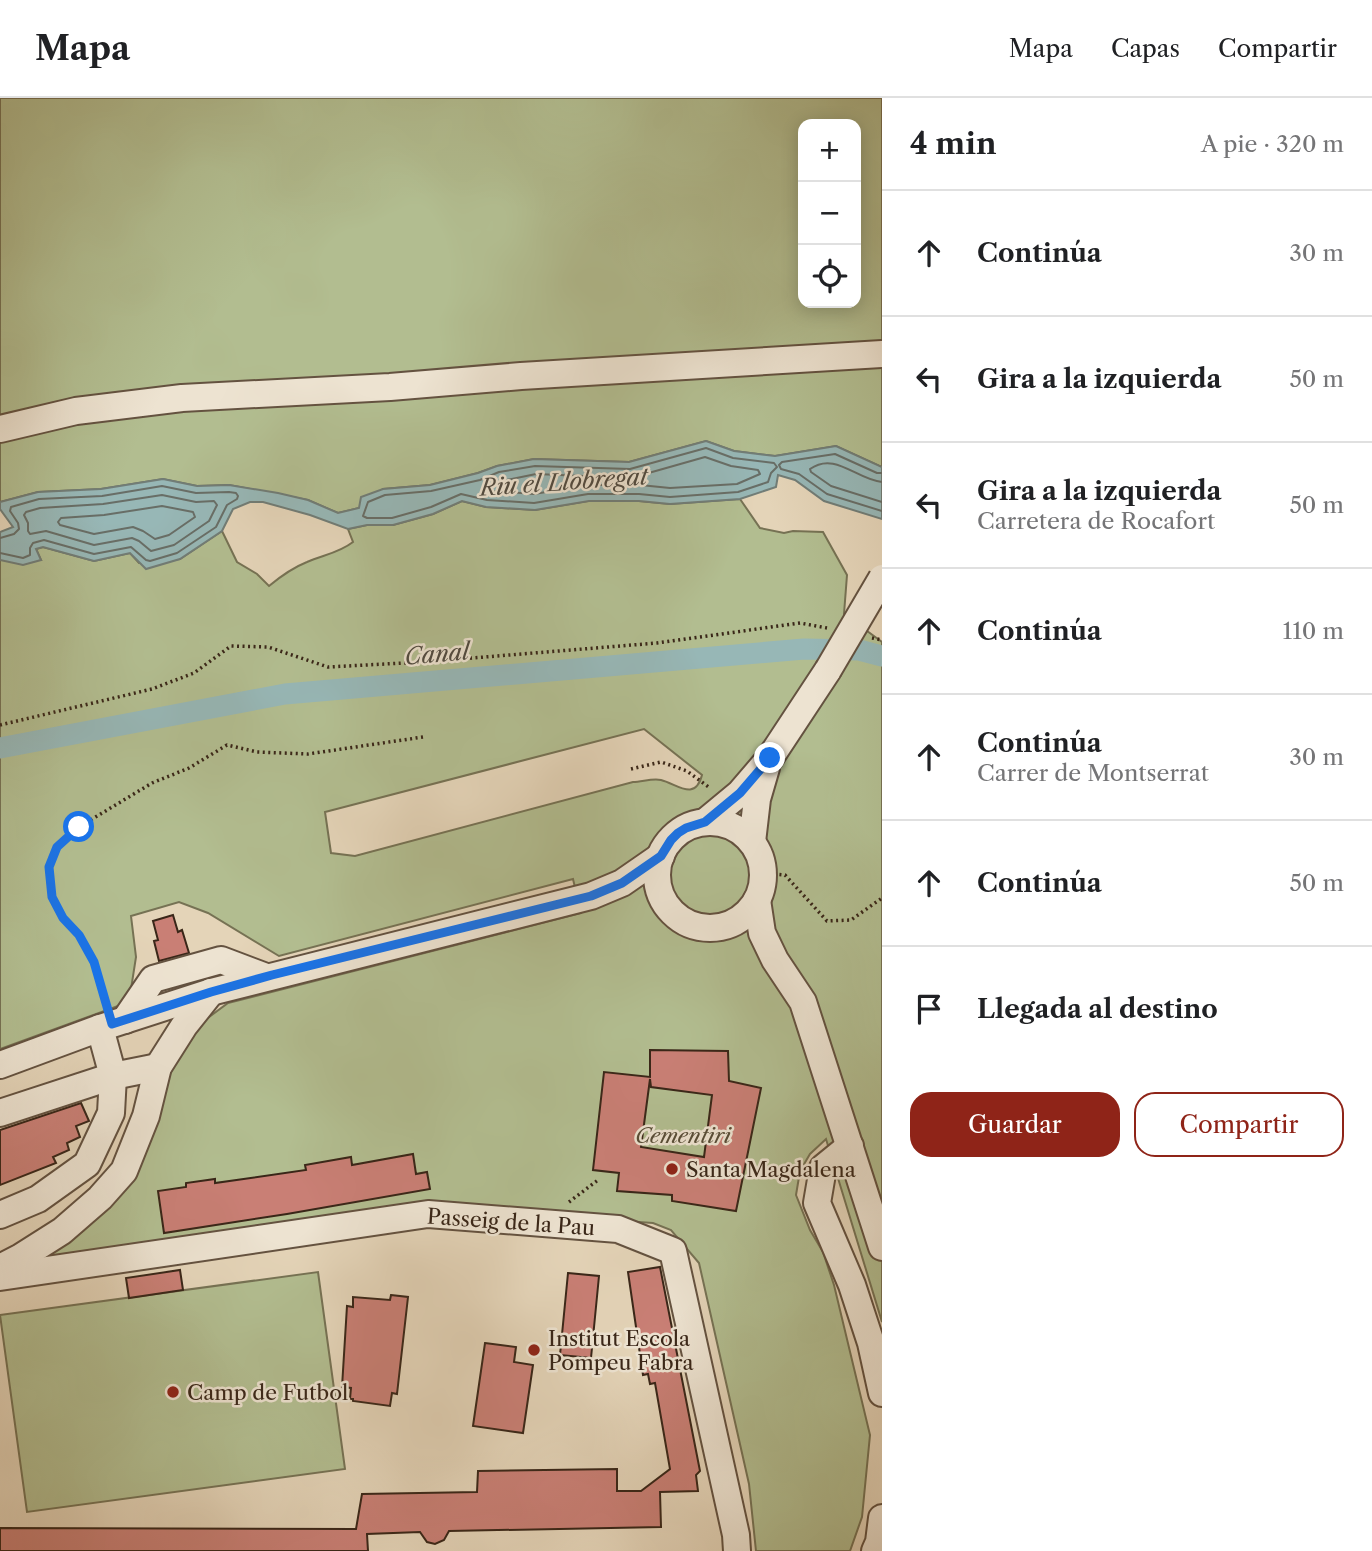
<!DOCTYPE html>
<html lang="es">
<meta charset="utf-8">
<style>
:root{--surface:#fff;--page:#f2f2f2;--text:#202124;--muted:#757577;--line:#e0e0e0;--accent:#8f2418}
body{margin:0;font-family:"Libre Caslon Text",serif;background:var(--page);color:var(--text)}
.controls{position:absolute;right:21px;top:21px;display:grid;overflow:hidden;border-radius:14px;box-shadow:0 4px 18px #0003}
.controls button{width:63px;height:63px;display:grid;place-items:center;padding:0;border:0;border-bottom:2px solid var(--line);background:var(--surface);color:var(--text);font:35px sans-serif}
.stop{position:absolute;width:21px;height:21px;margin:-16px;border:5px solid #1a73e8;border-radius:50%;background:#fff}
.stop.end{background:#1a73e8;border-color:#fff;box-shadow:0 2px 7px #0008}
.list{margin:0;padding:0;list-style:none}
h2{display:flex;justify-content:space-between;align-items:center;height:91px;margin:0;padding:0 28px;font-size:30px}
h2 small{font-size:23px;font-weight:400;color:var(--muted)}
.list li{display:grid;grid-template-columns:46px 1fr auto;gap:21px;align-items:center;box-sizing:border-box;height:126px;padding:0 28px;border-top:2px solid var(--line)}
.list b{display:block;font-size:26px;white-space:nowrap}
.list p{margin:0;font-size:23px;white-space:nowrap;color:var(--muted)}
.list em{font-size:23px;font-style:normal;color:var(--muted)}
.actions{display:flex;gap:14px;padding:21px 28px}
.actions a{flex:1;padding:16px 0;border:2px solid var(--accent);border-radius:21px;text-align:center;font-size:24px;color:var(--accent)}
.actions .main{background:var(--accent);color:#fff}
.icon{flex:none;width:38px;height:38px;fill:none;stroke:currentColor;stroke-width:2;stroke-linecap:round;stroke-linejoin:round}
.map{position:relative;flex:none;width:882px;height:1453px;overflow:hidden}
header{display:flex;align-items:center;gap:42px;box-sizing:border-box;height:98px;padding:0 35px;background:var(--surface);border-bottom:2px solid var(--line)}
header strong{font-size:33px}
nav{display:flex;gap:38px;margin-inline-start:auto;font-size:24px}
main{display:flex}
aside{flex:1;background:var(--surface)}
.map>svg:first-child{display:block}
.green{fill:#b2bd90;stroke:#767254;stroke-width:2;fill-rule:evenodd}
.water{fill:#97b7b6;stroke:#717d77;stroke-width:2}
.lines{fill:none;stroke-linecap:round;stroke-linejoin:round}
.shore{stroke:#686e67;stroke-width:2}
.canal{stroke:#97b7b6;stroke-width:21}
.building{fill:#c97f75;stroke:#392618;stroke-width:2;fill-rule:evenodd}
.minor-casing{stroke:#645240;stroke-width:30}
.path{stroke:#392618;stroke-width:3.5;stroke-dasharray:2 3.5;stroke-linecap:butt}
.minor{stroke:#ede3d1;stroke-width:26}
.minor-bridge-casing{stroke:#645240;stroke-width:30;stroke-linecap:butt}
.minor-bridge{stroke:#ede3d1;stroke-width:26}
.route{stroke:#1a73e8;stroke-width:9}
.poi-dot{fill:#8f2418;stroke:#ede3d1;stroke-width:2.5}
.labels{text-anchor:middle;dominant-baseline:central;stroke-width:5;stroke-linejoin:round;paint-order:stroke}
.park-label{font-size:21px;font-style:italic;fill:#574c36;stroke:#ede3d1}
.poi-label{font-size:21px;fill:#392618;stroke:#ede3d1;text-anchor:start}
.street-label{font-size:21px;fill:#392618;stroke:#ede3d1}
.water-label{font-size:23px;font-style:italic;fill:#504a40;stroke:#ede3d1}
</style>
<header>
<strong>Mapa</strong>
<nav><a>Mapa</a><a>Capas</a><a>Compartir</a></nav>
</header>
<main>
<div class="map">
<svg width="882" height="1453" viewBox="0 0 882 1453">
<rect width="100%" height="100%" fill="#e4d4b8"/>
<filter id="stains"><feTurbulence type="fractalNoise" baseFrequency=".00286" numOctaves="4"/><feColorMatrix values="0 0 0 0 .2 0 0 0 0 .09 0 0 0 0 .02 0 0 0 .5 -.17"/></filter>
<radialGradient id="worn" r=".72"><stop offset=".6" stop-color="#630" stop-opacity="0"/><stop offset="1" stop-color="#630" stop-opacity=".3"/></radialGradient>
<g class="green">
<path d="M 0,0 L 882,0 L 882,369 L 836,348 L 775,358 L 734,353 L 706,343 L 629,364 L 534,361 L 497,368 L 478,375 L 430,387 L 383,391 L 359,410 L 338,415 L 308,402 L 229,387 L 197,388 L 163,381 L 101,391 L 38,394 L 0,404 ZM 803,26 L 856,26 L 856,205 L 803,205 Z"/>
<path d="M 740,401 L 760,430 L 784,435 L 793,433 L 823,434 L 847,477 L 844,516 L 882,544 L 882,1224 L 826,1041 L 810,1056 L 800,1073 L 796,1097 L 810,1132 L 823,1154 L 834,1187 L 870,1337 L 862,1419 L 850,1453 L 756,1453 L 749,1386 L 699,1165 L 671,1132 L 653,1125 L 433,1110 L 27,1168 L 83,1133 L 124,1093 L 170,972 L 201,925 L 228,905 L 581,815 L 573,781 L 279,858 L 208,815 L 179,804 L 131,818 L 136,859 L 129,904 L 0,951 L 0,462 L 41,462 L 36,451 L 43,449 L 94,463 L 130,455 L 139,465 L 180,461 L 222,433 L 237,464 L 257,476 L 269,488 C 281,478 292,470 307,464 C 323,457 339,455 353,444 L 348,431 L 367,427 L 393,427 L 433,416 L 462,403 L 486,409 L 535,412 L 588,403 L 639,403 L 670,406 ZM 644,631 L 702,677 C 695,704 677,686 661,682 C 652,680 642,684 633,684 L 355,758 L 331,755 L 325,714 Z"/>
<path d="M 318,1174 L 345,1371 L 27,1414 L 0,1217 Z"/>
</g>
<path class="water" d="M 706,343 L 734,353 L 775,358 L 836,348 L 882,369 L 882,421 L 824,403 L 795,382 L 778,377 L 776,389 L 740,401 L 670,406 L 639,403 L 589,403 L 535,412 L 486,409 L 462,403 L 433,416 L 393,427 L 367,427 L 348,431 L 310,417 L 263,404 L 250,404 L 233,411 L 222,433 L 180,461 L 146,471 L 130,455 L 94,463 L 43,449 L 36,451 L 41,462 L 23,467 L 0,462 L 0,434 L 13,429 L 0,411 L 0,404 L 38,394 L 101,391 L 163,381 L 197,388 L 229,387 L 278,395 L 308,402 L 338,415 L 359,410 L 361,399 L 383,391 L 430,387 L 478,375 L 497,368 L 534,361 L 629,364 Z"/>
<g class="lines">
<g class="shore">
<path d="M 706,350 L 733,360 L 774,365 L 777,369 L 771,375 L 768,384 L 738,394 L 670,399 L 639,396 L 588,396 L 534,405 L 487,402 L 461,396 L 431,409 L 392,420 L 367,420 L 363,418 L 368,404 L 385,397 L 431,393 L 480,382 L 499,374 L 535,368 L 630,371 Z"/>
<path d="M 705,359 L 731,368 L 758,372 L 760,376 L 737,386 L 670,390 L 640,387 L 589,387 L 534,396 L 493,393 L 490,390 L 492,387 L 502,383 L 536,376 L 631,380 Z"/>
<path d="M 882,375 L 877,375 L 835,356 L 782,364 L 779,367 L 781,371 L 799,376 L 827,396 L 882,413"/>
<path d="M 882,384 C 857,382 835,353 810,371 L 811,374 L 831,388 L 882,404"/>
<path d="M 162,397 L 196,404 L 214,403 L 217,407 L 209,423 L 174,447 L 151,453 L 139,443 L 132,440 L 94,447 L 46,433 L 30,436 L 28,433 L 28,425 L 24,417 L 26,414 L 40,410 L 103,406 Z"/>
<path d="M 162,408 L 193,414 L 195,419 L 169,437 L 155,441 L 143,433 L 133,429 L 94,436 L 60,427 L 58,424 L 61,420 L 104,417 Z"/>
<path d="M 0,440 L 14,436 L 19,431 L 18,425 L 10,413 L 11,409 L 39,401 L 102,398 L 162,388 L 196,395 L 229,394 L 236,395 L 238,398 L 237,401 L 227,407 L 216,429 L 177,455 L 150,463 L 146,462 L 131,449 L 94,456 L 44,442 L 33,445 L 30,450 L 30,457 L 23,460 L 0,455"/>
</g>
<path class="canal" d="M 0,650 L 285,596 L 804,551 L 859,552 L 882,558"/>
</g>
<g class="building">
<path d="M 173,817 L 178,834 L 182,832 L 189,855 L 159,863 L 154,843 L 158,842 L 153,823 Z"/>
<path d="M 650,952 L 728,953 L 729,983 L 761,990 L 736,1113 L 672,1103 L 672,1097 L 617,1093 L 619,1075 L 593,1072 L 604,974 L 650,979 ZM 650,981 L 651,989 L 712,997 L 704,1059 L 641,1049 Z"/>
<path d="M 81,1005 L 89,1023 L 76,1028 L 80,1039 L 67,1045 L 69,1052 L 53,1059 L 56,1065 L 0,1087 L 0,1032 Z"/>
<path d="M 413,1056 L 416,1076 L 427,1074 L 430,1091 L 287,1116 L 164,1135 L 158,1093 L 186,1089 L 186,1085 L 215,1081 L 215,1085 L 306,1072 L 305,1067 L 351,1059 L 352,1067 Z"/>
<path d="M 660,1169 L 700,1373 L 696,1377 L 698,1393 L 660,1394 L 661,1429 L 449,1433 L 444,1442 L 435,1446 L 427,1444 L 420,1434 L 367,1436 L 368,1453 L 0,1453 L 0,1430 L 356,1431 L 362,1396 L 477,1394 L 478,1373 L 617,1371 L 617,1393 L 641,1393 L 670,1371 L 655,1285 L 650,1286 L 648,1276 L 643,1277 L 628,1174 Z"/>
<path d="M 180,1172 L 183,1192 L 129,1200 L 126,1180 Z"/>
<path d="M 568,1175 L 599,1178 L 591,1260 L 560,1257 Z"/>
<path d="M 391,1197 L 408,1199 L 397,1296 L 392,1295 L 390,1308 L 353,1303 L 353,1301 L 350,1301 L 351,1290 L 342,1289 L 347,1208 L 353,1209 L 353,1199 L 390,1202 Z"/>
<path d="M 485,1245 L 516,1249 L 514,1264 L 533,1267 L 523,1335 L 473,1328 Z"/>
</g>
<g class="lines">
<g class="minor-casing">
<g id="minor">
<path d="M 0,331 L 76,313 L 182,300 L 390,289 L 521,278 L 882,256"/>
<path d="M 705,724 L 740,695 L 770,660 L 828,572"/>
<circle cx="710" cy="777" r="53"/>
<path d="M 752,744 L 757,701 L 766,670"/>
<path d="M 757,802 L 762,835 L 775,862 L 803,904 L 882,1149"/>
<path d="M 125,922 L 153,881 L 221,862 L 266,879"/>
<path d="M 0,967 L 100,930 L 211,894 L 591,798 L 622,785 L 661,758"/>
<path d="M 0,1015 L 113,978 L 158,969"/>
<path d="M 850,1048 L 823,1070 L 817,1105 L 852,1187 L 871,1245 L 882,1295"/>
<path d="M 0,1117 L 38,1101 L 87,1066 L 111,1015 L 113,978 L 100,930"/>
<path d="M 0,1170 L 21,1159 L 62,1133 L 100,1100 L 124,1073 L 146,1018 L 158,969 L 184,928 L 211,894"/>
<path d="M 0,1179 L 428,1116 L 618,1131 L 673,1153 L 736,1437 L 737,1453"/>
<path d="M 875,1453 L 879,1444 L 882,1420"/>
</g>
</g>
<g class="path">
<path d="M 872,540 L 882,542"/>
<path d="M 0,627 L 152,591 L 194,575 L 231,548 L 268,549 L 328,569 L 423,564 L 657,545 L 800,525 L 827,530"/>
<path d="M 631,671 L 661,664 L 687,673 L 710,690"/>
<path d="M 763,775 L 785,777 L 827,823 L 851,822 L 882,800"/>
<path d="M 105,904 L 94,864 L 79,837 L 63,820 L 52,799 L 49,769 L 57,749 L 79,729 L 152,685 L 189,670 L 227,647 L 257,654 L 308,656 L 423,639"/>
<path d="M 569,1104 L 598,1082"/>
</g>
<use href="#minor" class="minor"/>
<g class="minor-bridge-casing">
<path id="minor-bridge" d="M 828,572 L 882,480"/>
</g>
<use href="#minor-bridge" class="minor-bridge"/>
</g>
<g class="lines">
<path class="route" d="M 79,729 L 57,749 L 49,769 L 52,799 L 63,820 L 79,837 L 94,864 L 112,926 L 211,894 L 272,877 L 591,798 L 622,785 L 661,758 L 671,742 L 678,735 L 686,730 L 705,724 L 740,695 L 770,660"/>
</g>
<g class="poi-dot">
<circle cx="672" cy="1071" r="7"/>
<circle cx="534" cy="1252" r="7"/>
<circle cx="173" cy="1294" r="7"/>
</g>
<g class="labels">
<g class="park-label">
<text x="683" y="1037">Cementiri</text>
</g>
<g class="poi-label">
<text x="686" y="1071">Santa Magdalena</text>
<text x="548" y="1240">Institut Escola<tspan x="548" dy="24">Pompeu Fabra</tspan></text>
<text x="187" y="1294">Camp de Futbol</text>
</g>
<g class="street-label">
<text transform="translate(511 1124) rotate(4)">Passeig de la Pau</text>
</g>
<g class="water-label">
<text transform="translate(564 384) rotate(-4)">Riu el Llobregat</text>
<text transform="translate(437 556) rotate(-5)">Canal</text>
</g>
</g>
<rect width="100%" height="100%" filter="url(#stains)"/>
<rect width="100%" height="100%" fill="url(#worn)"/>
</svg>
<div class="controls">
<button>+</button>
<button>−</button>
<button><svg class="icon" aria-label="locate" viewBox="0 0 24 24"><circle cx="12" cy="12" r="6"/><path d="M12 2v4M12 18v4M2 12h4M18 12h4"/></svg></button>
</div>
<div class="stop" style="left:79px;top:729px"></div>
<div class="stop end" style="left:770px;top:660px"></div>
</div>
<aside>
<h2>4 min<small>A pie · 320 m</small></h2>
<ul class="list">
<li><svg class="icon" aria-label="ahead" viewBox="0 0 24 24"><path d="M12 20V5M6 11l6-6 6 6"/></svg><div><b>Continúa</b></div><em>30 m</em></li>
<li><svg class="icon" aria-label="left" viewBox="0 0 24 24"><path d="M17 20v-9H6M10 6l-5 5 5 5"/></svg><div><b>Gira a la izquierda</b></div><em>50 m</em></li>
<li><svg class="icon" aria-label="left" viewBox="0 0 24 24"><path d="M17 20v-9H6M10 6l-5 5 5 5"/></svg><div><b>Gira a la izquierda</b><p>Carretera de Rocafort</p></div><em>50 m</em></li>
<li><svg class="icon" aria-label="ahead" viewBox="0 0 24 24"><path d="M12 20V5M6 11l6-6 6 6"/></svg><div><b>Continúa</b></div><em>110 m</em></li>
<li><svg class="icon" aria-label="ahead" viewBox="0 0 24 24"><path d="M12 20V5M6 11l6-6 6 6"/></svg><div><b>Continúa</b><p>Carrer de Montserrat</p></div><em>30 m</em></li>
<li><svg class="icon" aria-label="ahead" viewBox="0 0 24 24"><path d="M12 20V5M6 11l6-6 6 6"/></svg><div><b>Continúa</b></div><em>50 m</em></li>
<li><svg class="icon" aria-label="arrive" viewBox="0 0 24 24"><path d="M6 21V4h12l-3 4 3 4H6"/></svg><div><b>Llegada al destino</b></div></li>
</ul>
<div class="actions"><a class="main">Guardar</a><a>Compartir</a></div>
</aside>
</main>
